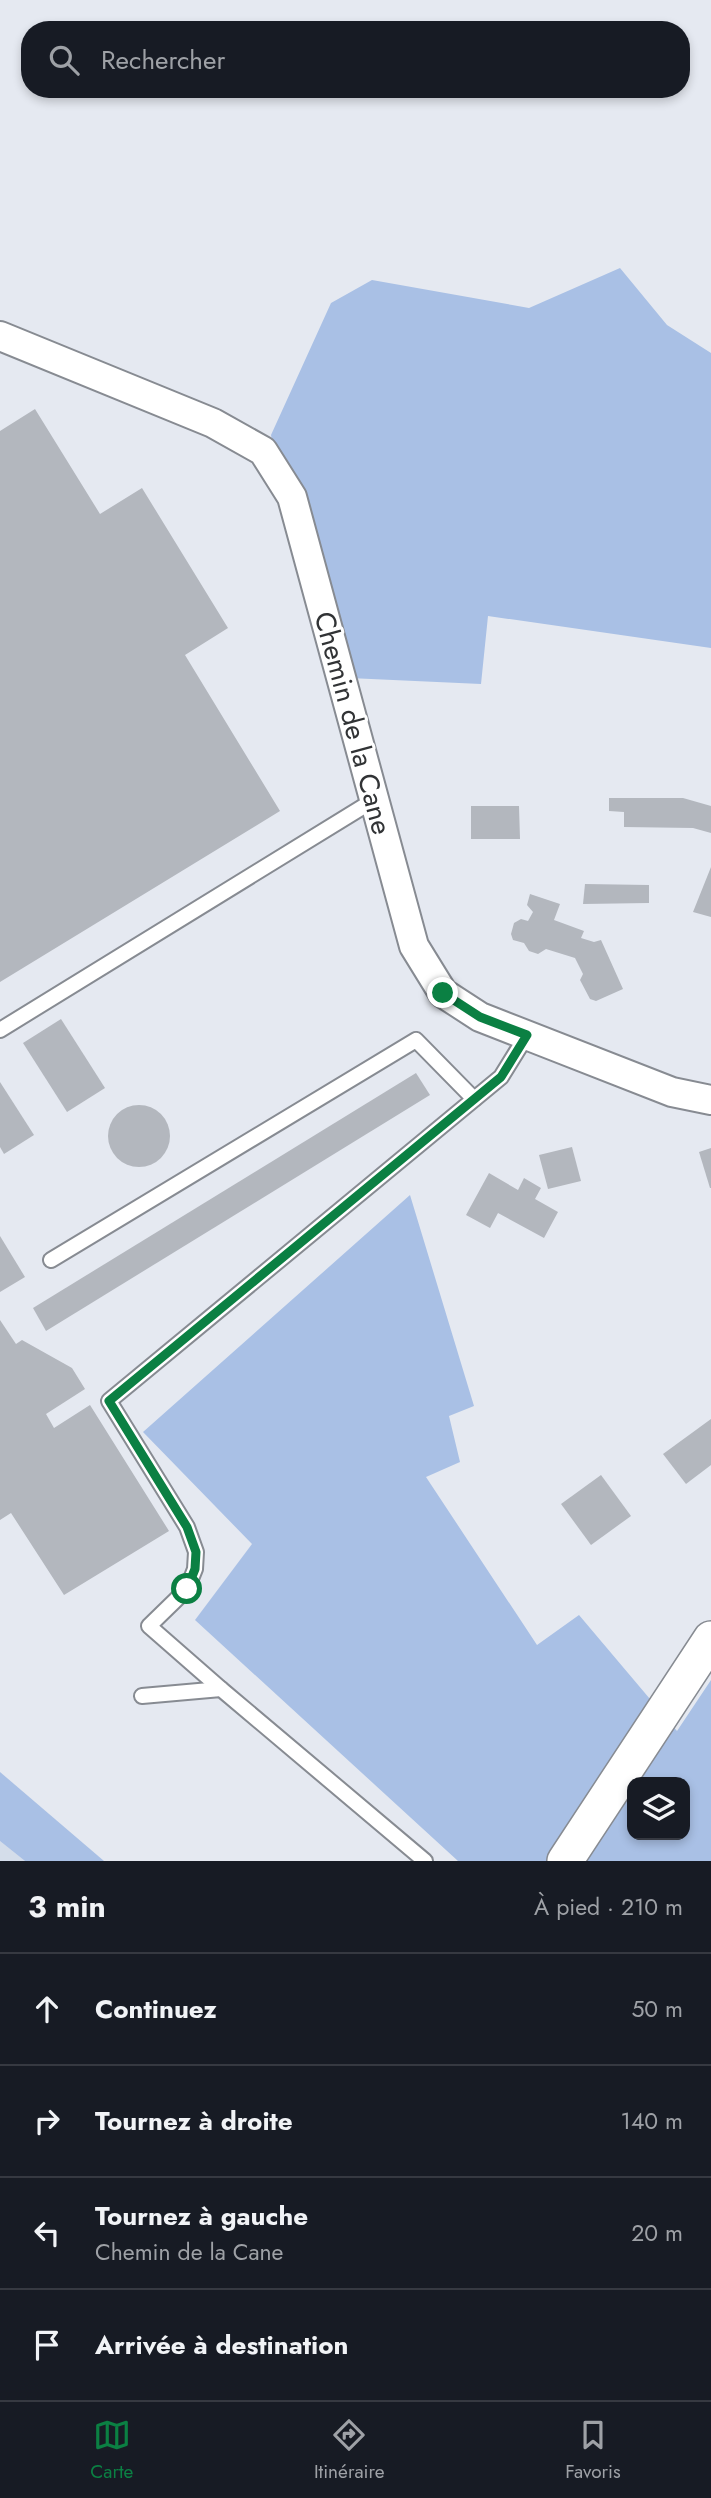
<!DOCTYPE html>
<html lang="fr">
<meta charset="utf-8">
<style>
:root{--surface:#171b24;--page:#20242c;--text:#f1f3f6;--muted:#9ea1a6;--line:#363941;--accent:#0b8043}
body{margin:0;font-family:Jost,sans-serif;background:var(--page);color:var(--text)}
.controls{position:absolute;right:21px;bottom:21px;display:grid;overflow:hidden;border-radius:14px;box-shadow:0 4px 10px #0003}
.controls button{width:63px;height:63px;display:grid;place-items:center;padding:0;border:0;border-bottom:2px solid var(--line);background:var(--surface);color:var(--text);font:35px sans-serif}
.stop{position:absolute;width:21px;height:21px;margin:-16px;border:5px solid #0b8043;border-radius:50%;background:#fff}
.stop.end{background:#0b8043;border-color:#fff;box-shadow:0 2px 7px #0008}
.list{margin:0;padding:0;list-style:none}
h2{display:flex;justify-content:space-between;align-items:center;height:91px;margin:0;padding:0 28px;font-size:30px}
h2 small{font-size:23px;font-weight:400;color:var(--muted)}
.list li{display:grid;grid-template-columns:46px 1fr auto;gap:21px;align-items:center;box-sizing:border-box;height:112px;padding:0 28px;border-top:2px solid var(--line)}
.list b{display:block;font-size:26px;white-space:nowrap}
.list p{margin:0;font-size:23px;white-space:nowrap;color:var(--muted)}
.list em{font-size:23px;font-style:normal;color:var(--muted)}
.icon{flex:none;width:38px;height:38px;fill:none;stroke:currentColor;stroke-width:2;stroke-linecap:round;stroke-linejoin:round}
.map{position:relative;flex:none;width:711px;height:1861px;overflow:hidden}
.search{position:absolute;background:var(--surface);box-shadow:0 4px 10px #0003;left:21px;right:21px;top:21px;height:77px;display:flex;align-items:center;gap:18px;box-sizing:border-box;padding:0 24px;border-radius:28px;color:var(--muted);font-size:26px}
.sheet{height:539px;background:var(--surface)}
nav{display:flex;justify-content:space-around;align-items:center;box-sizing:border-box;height:98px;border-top:2px solid var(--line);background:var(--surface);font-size:19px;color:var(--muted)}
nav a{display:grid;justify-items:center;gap:4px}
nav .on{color:var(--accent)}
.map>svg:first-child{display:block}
.built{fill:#d4ddea}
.green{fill:#a9c0e5;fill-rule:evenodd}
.building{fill:#b3b7be}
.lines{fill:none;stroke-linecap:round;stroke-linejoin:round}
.service-casing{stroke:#878b92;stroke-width:18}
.minor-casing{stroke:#878b92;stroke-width:32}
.tertiary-casing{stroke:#878b92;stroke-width:38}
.service{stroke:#fff;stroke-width:14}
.minor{stroke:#fff;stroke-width:28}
.tertiary{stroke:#fff;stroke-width:35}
.route{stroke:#0b8043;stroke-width:9}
.labels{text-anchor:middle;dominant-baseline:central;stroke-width:6;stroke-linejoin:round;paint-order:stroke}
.street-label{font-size:28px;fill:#313335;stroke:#fff}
</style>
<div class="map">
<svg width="711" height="1861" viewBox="0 0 711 1861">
<rect width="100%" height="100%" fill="#e5e9f1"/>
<path class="built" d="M 0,1841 L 25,1861 L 0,1861 Z"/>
<g class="green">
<path d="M 620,268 L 667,325 L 711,353 L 711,648 L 488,616 L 481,684 L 327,677 L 285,517 L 271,435 L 331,303 L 372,280 L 529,308 Z"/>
<path d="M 410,1195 L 474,1406 L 449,1416 L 460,1462 L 426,1477 L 537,1645 L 579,1615 L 677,1731 L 711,1680 L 711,1861 L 458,1861 L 195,1620 L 252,1544 L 143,1432 ZM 632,1782 L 685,1782 L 685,1835 L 632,1835 Z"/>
<path d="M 0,1772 L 104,1861 L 25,1861 L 0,1841 Z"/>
</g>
<g class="building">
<path d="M 35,409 L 100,514 L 142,488 L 228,628 L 185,655 L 280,811 L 0,982 L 0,431 Z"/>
<path d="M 609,798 L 683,798 L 711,806 L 711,833 L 693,828 L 624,827 L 624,812 L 609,811 Z"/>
<path d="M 471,806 L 519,806 L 520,839 L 471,839 Z"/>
<path d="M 711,867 L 711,917 L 693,912 Z"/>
<path d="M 585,884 L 649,885 L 649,903 L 583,904 Z"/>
<path d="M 530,894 L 560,904 L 554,920 L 584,931 L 581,938 L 594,942 L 601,940 L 623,989 L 596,1001 L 590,999 L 580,980 L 583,974 L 575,958 L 546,949 L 538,954 L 529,951 L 524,943 L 513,940 L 511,934 L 514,923 L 521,919 L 528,921 L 533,912 L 527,905 Z"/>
<path d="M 61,1019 L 105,1088 L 67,1112 L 23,1043 Z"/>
<path d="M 416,1073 L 430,1095 L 46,1331 L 33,1308 Z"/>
<path d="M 0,1082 L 34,1135 L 4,1154 L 0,1147 Z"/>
<circle cx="139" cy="1136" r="31"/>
<path d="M 572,1147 L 581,1181 L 548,1189 L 539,1155 Z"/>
<path d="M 711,1148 L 711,1188 L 710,1188 L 699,1152 Z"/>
<path d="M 489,1173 L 518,1190 L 524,1178 L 541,1188 L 535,1199 L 558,1212 L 544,1238 L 498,1213 L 490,1228 L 466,1215 Z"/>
<path d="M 0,1236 L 25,1277 L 0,1292 Z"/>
<path d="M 0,1320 L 16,1344 L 22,1340 L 72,1368 L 85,1389 L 46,1414 L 54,1428 L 90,1405 L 169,1531 L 64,1595 L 11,1513 L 0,1520 Z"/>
<path d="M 711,1419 L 711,1465 L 686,1484 L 663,1454 Z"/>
<path d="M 601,1475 L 631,1516 L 591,1545 L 561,1504 Z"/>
</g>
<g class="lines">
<g class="service-casing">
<g id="service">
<path d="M 0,1030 L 374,800"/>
<path d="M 51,1260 L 416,1040 L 474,1099"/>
<path d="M 221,1689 L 149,1626 L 187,1589 L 195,1569 L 196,1552 L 187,1527 L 109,1401 L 501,1077 L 527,1035"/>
<path d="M 142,1696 L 221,1689 L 425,1861"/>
</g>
</g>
<g class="minor-casing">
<path id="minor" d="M 0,336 L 213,423 L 263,451 L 292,497 L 414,946 L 443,993 L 480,1017 L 672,1092 L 711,1100"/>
</g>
<g class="tertiary-casing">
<path id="tertiary" d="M 565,1861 L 711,1639"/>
</g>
<use href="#service" class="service"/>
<use href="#minor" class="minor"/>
<use href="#tertiary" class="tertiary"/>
</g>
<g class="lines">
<path class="route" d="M 187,1589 L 195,1569 L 196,1552 L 187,1527 L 109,1401 L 501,1077 L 527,1035 L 480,1017 L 443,993"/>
</g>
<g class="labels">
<g class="street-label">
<text transform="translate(353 723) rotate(75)">Chemin de la Cane</text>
</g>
</g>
</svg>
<div class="controls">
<button><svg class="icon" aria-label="layers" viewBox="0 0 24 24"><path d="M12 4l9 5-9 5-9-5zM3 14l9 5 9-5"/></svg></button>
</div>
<div class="stop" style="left:187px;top:1589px"></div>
<div class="stop end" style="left:443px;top:993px"></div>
<div class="search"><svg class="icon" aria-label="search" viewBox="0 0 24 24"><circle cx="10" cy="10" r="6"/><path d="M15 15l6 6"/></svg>Rechercher</div>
</div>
<section class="sheet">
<h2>3 min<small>À pied · 210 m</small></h2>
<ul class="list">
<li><svg class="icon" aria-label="ahead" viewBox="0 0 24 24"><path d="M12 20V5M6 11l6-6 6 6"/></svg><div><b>Continuez</b></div><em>50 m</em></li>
<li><svg class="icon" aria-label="right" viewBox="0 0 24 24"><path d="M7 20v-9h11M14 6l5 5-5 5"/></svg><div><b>Tournez à droite</b></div><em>140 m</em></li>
<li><svg class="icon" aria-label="left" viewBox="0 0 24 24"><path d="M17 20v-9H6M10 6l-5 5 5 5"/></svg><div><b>Tournez à gauche</b><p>Chemin de la Cane</p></div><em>20 m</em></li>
<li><svg class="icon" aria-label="arrive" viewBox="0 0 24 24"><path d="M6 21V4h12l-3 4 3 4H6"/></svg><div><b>Arrivée à destination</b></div></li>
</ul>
</section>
<nav>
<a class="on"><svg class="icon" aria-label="map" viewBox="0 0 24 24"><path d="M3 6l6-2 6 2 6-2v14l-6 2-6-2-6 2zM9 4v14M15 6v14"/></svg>Carte</a>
<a><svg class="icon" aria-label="directions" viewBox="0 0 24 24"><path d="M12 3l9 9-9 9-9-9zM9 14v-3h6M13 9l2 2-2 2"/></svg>Itinéraire</a>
<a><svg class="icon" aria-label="saved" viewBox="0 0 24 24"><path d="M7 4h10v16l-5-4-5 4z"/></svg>Favoris</a>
</nav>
